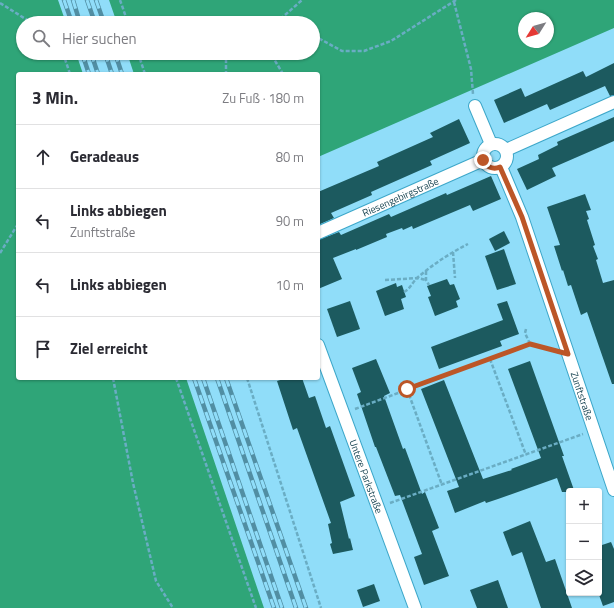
<!DOCTYPE html>
<html lang="de">
<meta charset="utf-8">
<style>
:root{--surface:#fff;--page:#f2f2f3;--text:#2b2b33;--muted:#7c7c81;--line:#e1e1e2}
body{margin:0;font-family:"Titillium Web",sans-serif;background:var(--page);color:var(--text)}
.controls{position:absolute;right:12px;bottom:12px;display:grid;overflow:hidden;border-radius:4px;box-shadow:0 1px 3px #0004}
.controls button{width:36px;height:36px;display:grid;place-items:center;padding:0;border:0;border-bottom:1px solid var(--line);background:var(--surface);color:var(--text);font:20px sans-serif}
.compass{position:absolute;left:518px;top:12px;width:36px;height:36px;border-radius:50%;background:var(--surface);box-shadow:0 1px 3px #0004;rotate:233deg}
.stop{position:absolute;width:12px;height:12px;margin:-9px;border:3px solid #bc5627;border-radius:50%;background:#fff}
.stop.end{background:#bc5627;border-color:#fff;box-shadow:0 1px 4px #0008}
.list{margin:0;padding:0;list-style:none}
h2{display:flex;justify-content:space-between;align-items:center;height:52px;margin:0;padding:0 16px;font-size:17px}
h2 small{font-size:13px;font-weight:400;color:var(--muted)}
.list li{display:grid;grid-template-columns:26px 1fr auto;gap:12px;align-items:center;box-sizing:border-box;height:64px;padding:0 16px;border-top:1px solid var(--line)}
.list b{display:block;font-size:15px;white-space:nowrap}
.list p{margin:0;font-size:13px;white-space:nowrap;color:var(--muted)}
.list em{font-size:13px;font-style:normal;color:var(--muted)}
.icon{flex:none;width:22px;height:22px;fill:none;stroke:currentColor;stroke-width:2;stroke-linecap:round;stroke-linejoin:round}
.map{position:relative;flex:none;width:614px;height:608px;overflow:hidden}
.search{position:absolute;background:var(--surface);box-shadow:0 1px 3px #0004;left:16px;top:16px;width:304px;height:44px;display:flex;align-items:center;gap:10px;box-sizing:border-box;padding:0 14px;border-radius:22px;color:var(--muted);font-size:15px}
.panel{position:absolute;background:var(--surface);box-shadow:0 1px 3px #0004;left:16px;top:72px;width:304px;height:308px;border-radius:4px}
.map>svg:first-child{display:block}
.forest{fill:#2fa578;fill-rule:evenodd}
.building{fill:#1c5a5f}
.lines{fill:none;stroke-linecap:round;stroke-linejoin:round}
.minor-casing{stroke:#3da7c9;stroke-width:14}
.path{stroke:#6aadc4;stroke-width:2.5;stroke-dasharray:4 2;stroke-linecap:butt}
.minor{stroke:#fff;stroke-width:12}
.rail-casing{stroke:#518ea3;stroke-width:4.5}
.rail{stroke:#90ddf9;stroke-width:3;stroke-dasharray:9;stroke-linecap:butt}
.route{stroke:#bc5627;stroke-width:5}
.labels{text-anchor:middle;dominant-baseline:central;stroke-width:4;stroke-linejoin:round;paint-order:stroke}
.street-label{font-size:10px;fill:#123f4d;stroke:#90ddf9}
</style>
<div class="map">
<svg width="614" height="608" viewBox="0 0 614 608">
<rect width="100%" height="100%" fill="#90ddf9"/>
<g class="forest">
<path d="M 0,0 L 58,0 L 66,23 L 23,23 L 23,53 L 76,53 L 83,74 L 18,74 L 18,378 L 186,378 L 264,608 L 0,608 Z"/>
<path d="M 109,0 L 614,0 L 614,28 L 318,157 L 318,74 L 134,74 L 127,53 L 313,53 L 313,23 L 117,23 ZM 524,18 L 548,18 L 548,42 L 524,42 Z"/>
</g>
<g class="building">
<path d="M 614,63 L 614,95 L 610,96 L 605,86 L 550,110 L 547,104 L 504,123 L 494,100 L 521,88 L 525,97 L 583,71 L 586,77 Z"/>
<path d="M 614,117 L 614,141 L 552,168 L 556,176 L 527,190 L 517,169 L 539,159 L 538,155 L 558,145 L 557,142 Z"/>
<path d="M 459,119 L 470,143 L 430,161 L 432,165 L 371,192 L 372,195 L 331,213 L 334,218 L 318,225 L 318,192 L 379,166 L 377,162 L 433,137 L 430,133 Z"/>
<path d="M 491,176 L 501,199 L 473,211 L 470,205 L 413,229 L 412,226 L 403,230 L 402,228 L 386,234 L 387,237 L 356,250 L 356,249 L 333,258 L 342,279 L 318,289 L 318,240 L 339,232 L 341,235 L 389,214 L 391,217 L 446,193 L 447,195 Z"/>
<path d="M 585,194 L 591,210 L 586,211 L 589,219 L 587,220 L 595,245 L 593,246 L 598,259 L 596,260 L 603,283 L 614,280 L 614,384 L 612,384 L 587,312 L 581,315 L 571,285 L 568,286 L 563,270 L 562,271 L 554,246 L 560,245 L 547,207 Z"/>
<path d="M 504,231 L 510,243 L 495,251 L 489,239 Z"/>
<path d="M 504,249 L 516,284 L 497,290 L 485,256 Z"/>
<path d="M 447,279 L 450,285 L 454,284 L 460,299 L 456,301 L 458,307 L 435,316 L 428,297 L 431,296 L 427,286 Z"/>
<path d="M 396,283 L 397,287 L 402,285 L 406,297 L 401,299 L 404,309 L 385,316 L 376,291 Z"/>
<path d="M 350,301 L 360,329 L 337,337 L 327,309 Z"/>
<path d="M 507,301 L 519,334 L 500,341 L 502,346 L 439,369 L 431,347 L 503,320 L 497,304 Z"/>
<path d="M 376,359 L 390,393 L 384,396 L 403,449 L 405,448 L 422,494 L 425,492 L 439,528 L 432,531 L 449,576 L 424,585 L 414,557 L 422,554 L 400,495 L 395,496 L 376,447 L 375,447 L 357,394 L 361,392 L 352,368 Z"/>
<path d="M 530,361 L 564,456 L 562,456 L 574,490 L 567,492 L 562,492 L 557,478 L 498,499 L 486,503 L 485,501 L 455,513 L 447,491 L 459,487 L 421,389 L 444,380 L 483,479 L 512,470 L 511,469 L 541,458 L 508,369 Z"/>
<path d="M 287,378 L 302,378 L 309,398 L 315,396 L 326,428 L 330,426 L 355,496 L 340,502 L 349,539 L 350,538 L 353,550 L 333,554 L 330,544 L 332,543 L 328,524 L 331,523 L 297,428 L 293,430 L 277,381 Z"/>
<path d="M 530,521 L 546,562 L 555,559 L 572,608 L 541,608 L 522,552 L 512,556 L 503,532 Z"/>
<path d="M 611,542 L 614,549 L 614,602 L 603,606 L 599,595 L 599,546 Z"/>
<path d="M 498,580 L 508,608 L 477,608 L 470,590 Z"/>
<path d="M 374,584 L 380,601 L 363,607 L 357,590 Z"/>
</g>
<g class="lines">
<g class="minor-casing">
<g id="minor">
<path d="M 475,106 L 491,144"/>
<circle cx="495" cy="156" r="12"/>
<path d="M 506,150 L 614,102"/>
<path id="s1" d="M 501,167 L 522,217 L 614,490"/>
<path id="s2" d="M 318,233 L 483,160"/>
<path id="s3" d="M 318,345 L 415,608"/>
</g>
</g>
<g class="path">
<path d="M 120,0 L 128,23"/>
<path d="M 454,2 L 471,69 L 473,94"/>
<path d="M 0,3 L 32,23"/>
<path d="M 276,23 L 302,0"/>
<path d="M 313,37 L 320,39 L 342,51 L 364,51 L 391,41 L 456,0"/>
<path d="M 63,53 L 70,74"/>
<path d="M 138,53 L 145,74"/>
<path d="M 226,53 L 226,74"/>
<path d="M 259,53 L 274,59 L 283,74"/>
<path d="M 274,59 L 274,53"/>
<path d="M 453,252 L 455,278"/>
<path d="M 0,253 L 18,224"/>
<path d="M 426,271 L 426,280 L 429,285"/>
<path d="M 385,280 L 418,278 L 426,280"/>
<path d="M 404,292 C 410,289 412,283 417,278 C 432,265 450,253 468,244"/>
<path d="M 526,329 L 525,333 L 530,344"/>
<path d="M 490,359 L 526,455"/>
<path d="M 113,378 L 133,483 L 156,581 L 173,608"/>
<path d="M 176,378 L 256,608"/>
<path d="M 247,378 L 321,608"/>
<path d="M 407,389 L 442,485"/>
<path d="M 355,409 L 530,344 L 554,350"/>
<path d="M 390,503 L 583,434"/>
</g>
<use href="#minor" class="minor"/>
<g class="rail-casing">
<g id="rail">
<path d="M 64,0 L 72,23"/>
<path d="M 73,0 L 80,23"/>
<path d="M 87,0 L 95,23"/>
<path d="M 96,0 L 104,23"/>
<path d="M 82,53 L 89,74"/>
<path d="M 91,53 L 98,74"/>
<path d="M 105,53 L 112,74"/>
<path d="M 115,53 L 122,74"/>
<path d="M 194,378 L 274,608"/>
<path d="M 203,378 L 282,608"/>
<path d="M 217,378 L 296,608"/>
<path d="M 226,378 L 306,608"/>
</g>
</g>
<use href="#rail" class="rail"/>
</g>
<g class="lines">
<path class="route" d="M 407,389 L 530,344 L 568,354 L 522,217 L 500,167 C 493,170 486,167 483,160"/>
</g>
<g class="labels">
<g class="street-label">
<text stroke="none"><textPath href="#s2" startOffset="90">Riesengebirgstraße</textPath></text>
<text stroke="none"><textPath href="#s1" startOffset="243">Zunftstraße</textPath></text>
<text stroke="none"><textPath href="#s3" startOffset="140">Untere Parkstraße</textPath></text>
</g>
</g>
</svg>
<div class="controls">
<button>+</button>
<button>−</button>
<button><svg class="icon" aria-label="layers" viewBox="0 0 24 24"><path d="M12 4l9 5-9 5-9-5zM3 14l9 5 9-5"/></svg></button>
</div>
<svg class="compass" viewBox="-18 -18 36 36"><path d="M0-13l5 13h-10z" fill="#e53935"/><path d="M0 13l5-13h-10z" fill="#7c7c81"/></svg>
<div class="stop" style="left:407px;top:389px"></div>
<div class="stop end" style="left:483px;top:160px"></div>
<div class="search"><svg class="icon" aria-label="search" viewBox="0 0 24 24"><circle cx="10" cy="10" r="6"/><path d="M15 15l6 6"/></svg>Hier suchen</div>
<section class="panel">
<h2>3 Min.<small>Zu Fuß · 180 m</small></h2>
<ul class="list">
<li><svg class="icon" aria-label="ahead" viewBox="0 0 24 24"><path d="M12 20V5M6 11l6-6 6 6"/></svg><div><b>Geradeaus</b></div><em>80 m</em></li>
<li><svg class="icon" aria-label="left" viewBox="0 0 24 24"><path d="M17 20v-9H6M10 6l-5 5 5 5"/></svg><div><b>Links abbiegen</b><p>Zunftstraße</p></div><em>90 m</em></li>
<li><svg class="icon" aria-label="left" viewBox="0 0 24 24"><path d="M17 20v-9H6M10 6l-5 5 5 5"/></svg><div><b>Links abbiegen</b></div><em>10 m</em></li>
<li><svg class="icon" aria-label="arrive" viewBox="0 0 24 24"><path d="M6 21V4h12l-3 4 3 4H6"/></svg><div><b>Ziel erreicht</b></div></li>
</ul>
</section>
</div>
